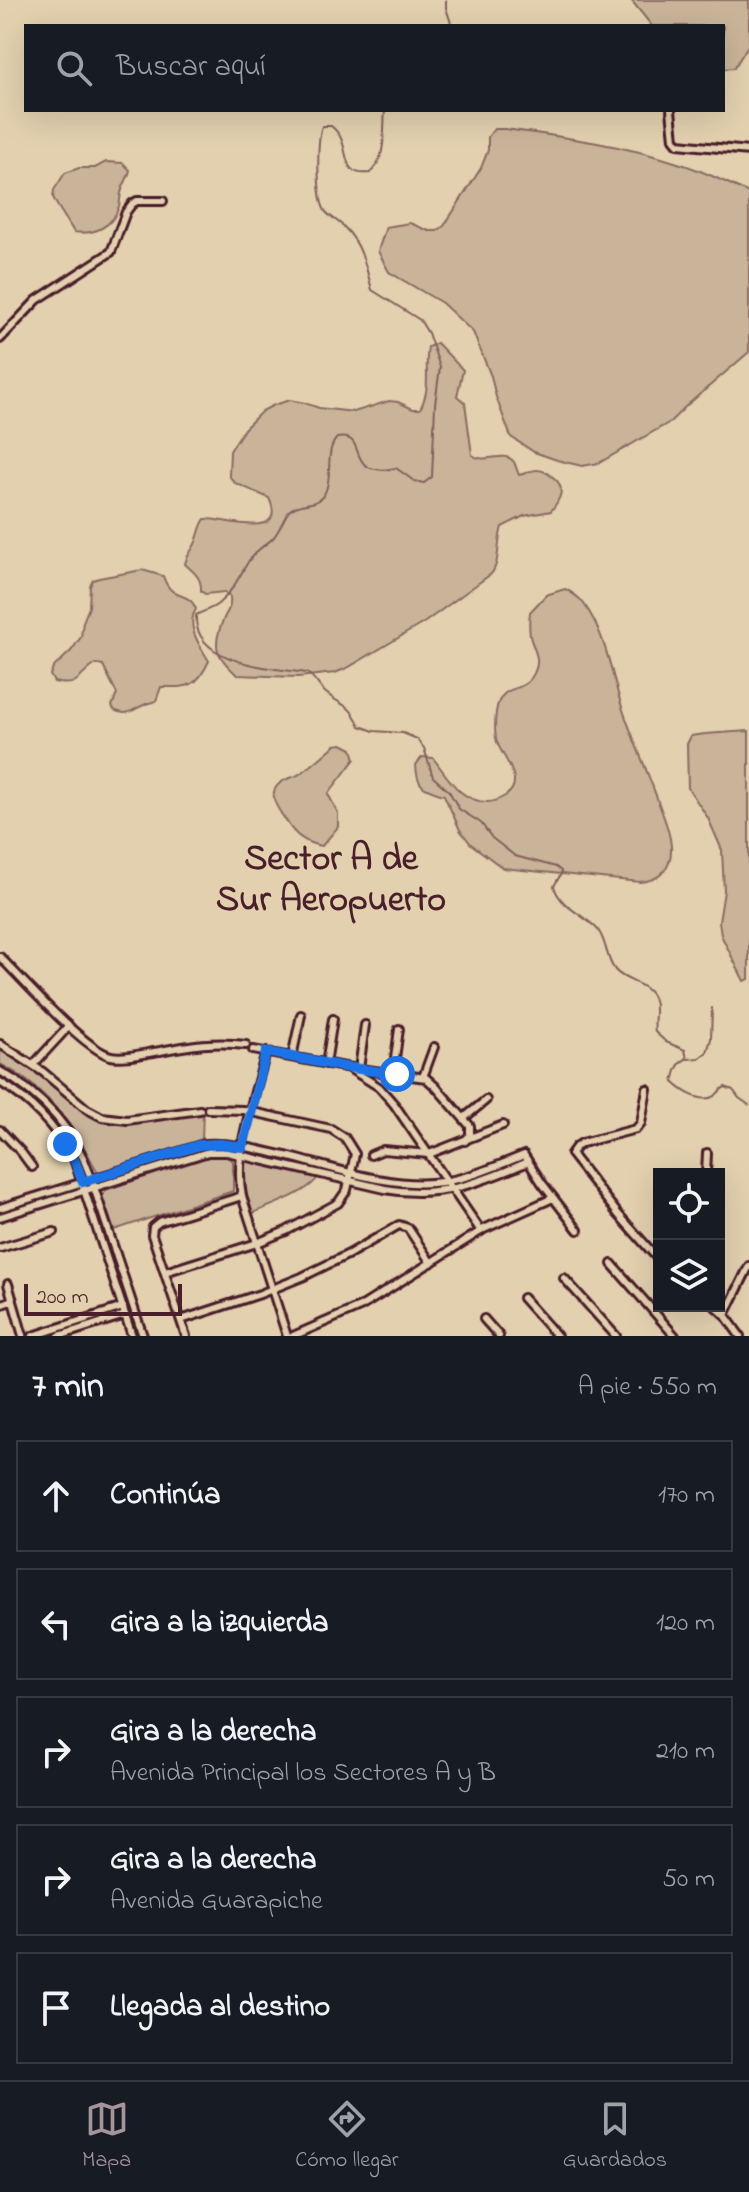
<!DOCTYPE html>
<html lang="es">
<meta charset="utf-8">
<style>
:root{--surface:#171b24;--page:#242831;--text:#f1f3f6;--muted:#9ea1a6;--line:#363941;--accent:#a6949b}
body{margin:0;font-family:"Indie Flower",sans-serif;background:var(--page);color:var(--text)}
.controls{position:absolute;right:24px;bottom:24px;display:grid;overflow:hidden;border-radius:0px;box-shadow:0 8px 32px #0002}
.controls button{width:72px;height:72px;display:grid;place-items:center;padding:0;border:0;border-bottom:2px solid var(--line);background:var(--surface);color:var(--text);font:40px sans-serif}
.scale{position:absolute;left:24px;bottom:20px;width:158px;box-sizing:border-box;padding-left:8px;border:4px solid #4a1f2b;border-top:0;font-size:22px;line-height:28px;white-space:nowrap;color:#4a1f2b;-webkit-text-stroke:6px #e2d0ae;paint-order:stroke}
.stop{position:absolute;width:24px;height:24px;margin:-18px;border:6px solid #1a73e8;border-radius:50%;background:#fff}
.stop.end{background:#1a73e8;border-color:#fff;box-shadow:0 2px 8px #0008}
.list{margin:0;padding:0;list-style:none}
h2{display:flex;justify-content:space-between;align-items:center;height:104px;margin:0;padding:0 32px;font-size:34px}
h2 small{font-size:26px;font-weight:400;color:var(--muted)}
.list li{display:grid;grid-template-columns:52px 1fr auto;gap:24px;align-items:center;box-sizing:border-box;height:112px;margin:0 16px 16px;padding:0 16px;border:2px solid var(--line);border-radius:0px}
.list b{display:block;font-size:30px;white-space:nowrap}
.list p{margin:0;font-size:26px;white-space:nowrap;color:var(--muted)}
.list em{font-size:26px;font-style:normal;color:var(--muted)}
.icon{flex:none;width:44px;height:44px;fill:none;stroke:currentColor;stroke-width:2;stroke-linecap:round;stroke-linejoin:round}
.map{position:relative;flex:none;width:749px;height:1336px;overflow:hidden}
.search{position:absolute;background:var(--surface);box-shadow:0 8px 32px #0002;left:24px;right:24px;top:24px;height:88px;display:flex;align-items:center;gap:20px;box-sizing:border-box;padding:0 28px;border-radius:0px;color:var(--muted);font-size:30px}
.sheet{height:744px;background:var(--surface)}
nav{display:flex;justify-content:space-around;align-items:center;box-sizing:border-box;height:112px;border-top:2px solid var(--line);background:var(--surface);font-size:22px;color:var(--muted)}
nav a{display:grid;justify-items:center;gap:4px}
nav .on{color:var(--accent)}
.map>svg:first-child{display:block}
.green{fill:#c9b499;stroke:#8a6a62;stroke-width:2}
.lines{fill:none;stroke-linecap:round;stroke-linejoin:round}
.stream{stroke:#82605c;stroke-width:2}
.minor-casing{stroke:#4a1f2b;stroke-width:12}
.minor{stroke:#e2d0ae;stroke-width:6}
.route{stroke:#1a73e8;stroke-width:10}
.labels{text-anchor:middle;dominant-baseline:central;stroke-width:6;stroke-linejoin:round;paint-order:stroke}
.neighbourhood-label{font-size:36px;font-weight:bold;fill:#4a1f2b;stroke:#e2d0ae}
</style>
<div class="map">
<svg width="749" height="1336" viewBox="0 0 749 1336">
<rect width="100%" height="100%" fill="#e2d0ae"/>
<filter id="ink" filterUnits="userSpaceOnUse"><feTurbulence type="fractalNoise" baseFrequency=".0125" numOctaves="2"/><feDisplacementMap in="SourceGraphic" scale="16" xChannelSelector="R" yChannelSelector="G"/><feConvolveMatrix kernelMatrix="1 2 1 2 8 2 1 2 1" color-interpolation-filters="sRGB"/></filter>
<g filter="url(#ink)">
<g class="green">
<path d="M 631,0 L 749,0 L 749,44 L 734,68 L 723,69 L 723,26 L 652,26 Z"/>
<path d="M 494,129 L 505,129 C 564,137 624,145 681,164 C 704,171 727,183 749,193 L 749,352 L 685,407 L 670,422 L 599,463 L 582,466 L 557,460 L 534,452 L 511,437 L 496,397 L 491,376 L 473,332 L 442,303 L 389,272 L 378,251 L 386,227 L 410,223 L 429,231 L 437,231 L 444,226 L 481,168 L 488,150 L 488,137 Z"/>
<path d="M 106,162 L 123,163 L 130,170 C 128,179 123,184 121,193 C 120,198 120,202 119,206 C 113,227 94,235 74,232 L 57,205 L 53,197 L 54,190 L 65,173 L 79,168 L 95,168 Z"/>
<path d="M 437,343 L 463,370 L 457,396 L 465,403 L 472,455 C 486,465 504,449 514,462 C 516,466 517,471 519,475 C 526,474 530,470 537,470 C 544,470 549,474 554,478 C 567,488 559,501 551,511 L 524,516 L 502,527 C 497,542 500,564 491,574 L 425,622 L 349,667 L 335,673 L 298,677 L 237,675 C 215,654 211,646 225,616 C 229,609 231,606 230,597 L 224,592 L 205,594 L 201,591 C 202,578 194,572 185,564 C 187,554 194,549 197,539 C 200,531 200,526 205,519 C 223,518 289,542 269,498 L 235,483 L 229,476 L 230,451 L 244,429 L 262,411 L 274,405 L 290,400 L 305,403 L 319,408 L 354,412 L 389,401 L 398,402 L 413,409 L 420,409 C 432,387 424,369 428,347 Z"/>
<path d="M 142,570 L 163,576 C 172,603 188,589 196,609 C 185,626 200,646 209,661 C 196,689 188,687 161,687 L 156,701 C 152,702 147,703 144,705 C 132,710 127,717 114,710 L 112,706 L 117,694 L 103,665 L 96,664 C 77,676 80,688 54,682 L 50,675 L 53,668 L 71,651 L 81,637 L 83,622 L 89,607 L 90,586 L 93,580 L 99,578 Z"/>
<path d="M 565,589 C 573,593 579,597 584,604 C 606,634 611,673 622,707 C 633,740 648,772 659,804 C 664,818 670,831 671,846 C 672,868 661,880 640,882 L 503,868 L 471,844 L 460,830 L 444,795 C 423,789 417,787 416,765 L 422,757 L 433,758 C 448,777 460,802 488,802 C 494,802 500,799 505,796 C 527,782 503,759 497,742 C 494,733 495,721 496,712 C 501,679 525,697 535,671 C 541,658 533,649 530,636 C 529,628 529,620 530,612 L 546,595 Z"/>
<path d="M 749,731 L 749,979 L 744,981 L 721,935 L 719,922 L 724,891 L 722,850 L 708,818 L 688,788 L 687,744 L 691,736 C 710,732 730,733 749,731 Z"/>
<path d="M 342,744 L 352,749 L 355,759 L 328,794 L 338,813 L 338,827 L 322,846 C 307,844 294,835 287,822 C 280,812 266,795 279,784 C 284,778 295,778 301,773 C 313,765 324,755 335,745 Z"/>
<path d="M 0,1050 L 40,1075 L 89,1115 L 111,1123 L 138,1123 L 203,1111 L 202,1139 L 106,1171 L 97,1171 C 74,1126 46,1087 0,1064 Z"/>
<path d="M 241,1155 L 320,1173 C 314,1192 266,1207 248,1215 L 242,1196 Z"/>
<path d="M 214,1156 L 226,1157 L 233,1161 L 233,1191 L 114,1230 L 102,1196 L 106,1190 L 197,1159 Z"/>
<path d="M 94,1187 L 143,1336 L 132,1336 L 85,1190 Z"/>
</g>
<g class="lines">
<g class="stream">
<path d="M 446,0 L 446,8 L 452,26"/>
<path d="M 385,110 C 383,131 387,158 370,173 C 335,177 355,144 331,126 L 322,126 C 317,140 316,200 326,212 C 331,218 340,222 345,228 C 362,245 366,267 372,290 L 420,320 L 428,333 L 440,367 L 435,404 L 432,477 L 424,483 L 414,481 L 396,468 C 341,479 371,432 337,438 C 323,452 335,481 322,497 C 314,507 299,501 289,511 C 283,519 280,530 273,538 C 266,545 256,550 250,559 C 240,574 233,592 218,604 C 212,609 203,611 196,615 C 193,665 274,668 307,673 C 316,678 318,687 326,693 C 345,709 348,701 360,726 L 374,731 L 403,733 L 417,739 L 424,748 L 433,777 L 449,791 L 459,809 L 481,823 L 492,838 L 515,856 L 556,867 L 561,871 L 561,874 L 554,886 C 560,908 584,914 598,930 C 607,942 606,959 615,970 C 626,983 648,982 654,1000 C 657,1010 653,1022 655,1032 L 666,1042 L 685,1050 L 687,1059"/>
<path d="M 686,1059 C 677,1063 675,1073 673,1082 C 682,1091 702,1104 715,1096 C 718,1093 721,1089 725,1087 L 733,1090 L 739,1098 L 749,1105"/>
<path d="M 688,1059 L 699,1058 L 707,1052 L 711,1039 L 712,1008"/>
</g>
<g class="minor-casing">
<g id="minor">
<path d="M 671,110 L 674,139 L 678,144 L 749,151"/>
<path d="M 0,339 L 37,300 L 111,252 L 126,212 L 132,204 L 137,201 L 163,201"/>
<path d="M 0,957 C 21,978 86,1051 111,1056 C 126,1059 144,1053 160,1051 C 190,1045 216,1041 246,1045"/>
<path d="M 0,1044 L 43,1072 L 87,1109 L 102,1117 L 127,1120 L 200,1110"/>
<path d="M 253,1050 L 345,1067 L 426,1078 L 436,1087 L 470,1126 L 470,1135 L 465,1141"/>
<path d="M 266,1052 C 255,1096 233,1151 242,1196 L 287,1336"/>
<path d="M 292,1057 L 301,1015"/>
<path d="M 326,1064 L 333,1019"/>
<path d="M 33,1065 L 69,1026"/>
<path d="M 359,1069 L 365,1025"/>
<path d="M 352,1070 L 379,1087 L 394,1104 L 481,1231"/>
<path d="M 0,1071 C 42,1095 74,1129 90,1175 L 143,1336"/>
<path d="M 393,1073 L 399,1029"/>
<path d="M 423,1077 L 434,1047"/>
<path d="M 0,1082 C 32,1101 55,1127 74,1159 L 132,1336"/>
<path d="M 647,1089 L 641,1123 L 636,1129 L 582,1143 L 576,1147 L 571,1154 L 618,1214 L 659,1260"/>
<path d="M 464,1118 L 486,1100"/>
<path d="M 0,1130 L 21,1152 L 32,1167"/>
<path d="M 371,1155 L 383,1150 L 429,1154 L 503,1125"/>
<path d="M 706,1174 L 707,1153"/>
<path d="M 0,1208 L 205,1144 C 234,1142 262,1151 290,1157 C 337,1169 394,1189 442,1182 C 470,1178 497,1166 524,1155 L 542,1183 L 578,1230"/>
<path d="M 0,1217 L 208,1152 L 227,1152 L 385,1189 C 439,1199 479,1183 528,1162"/>
<path d="M 0,1248 L 54,1232"/>
<path d="M 612,1264 L 675,1336"/>
<path d="M 165,1272 L 257,1243 L 286,1231 L 338,1203 L 347,1190 L 355,1154 L 345,1138 L 331,1129 L 243,1110 L 208,1109"/>
<path d="M 564,1278 L 616,1336"/>
<path d="M 8,1284 L 23,1336"/>
<path d="M 523,1298 L 557,1336"/>
<path d="M 0,1305 L 13,1300"/>
<path d="M 715,1306 L 725,1315 L 740,1336"/>
<path d="M 725,1315 L 749,1266"/>
<path d="M 484,1319 L 499,1336"/>
<path d="M 181,1320 L 260,1294 L 302,1277 L 349,1254 L 399,1225 L 408,1228 L 431,1263"/>
<path d="M 33,1336 L 123,1307"/>
<path d="M 59,1336 L 125,1315"/>
<path d="M 186,1336 L 152,1235 L 153,1227 L 159,1222 L 242,1196"/>
<path d="M 293,1336 L 362,1306 L 484,1229 L 553,1198"/>
</g>
</g>
<use href="#minor" class="minor"/>
</g>
</g>
<g class="lines" filter="url(#ink)">
<path class="route" d="M 65,1144 L 74,1159 L 83,1182 L 199,1145 L 220,1144 L 243,1147 L 266,1052 L 345,1067 L 397,1074"/>
</g>
<g class="labels">
<g class="neighbourhood-label">
<text x="331" y="860">Sector A de<tspan x="331" dy="41">Sur Aeropuerto</tspan></text>
</g>
</g>
</svg>
<div class="controls">
<button><svg class="icon" aria-label="locate" viewBox="0 0 24 24"><circle cx="12" cy="12" r="6"/><path d="M12 2v4M12 18v4M2 12h4M18 12h4"/></svg></button>
<button><svg class="icon" aria-label="layers" viewBox="0 0 24 24"><path d="M12 4l9 5-9 5-9-5zM3 14l9 5 9-5"/></svg></button>
</div>
<div class="scale">200 m</div>
<div class="stop" style="left:397px;top:1074px"></div>
<div class="stop end" style="left:65px;top:1144px"></div>
<div class="search"><svg class="icon" aria-label="search" viewBox="0 0 24 24"><circle cx="10" cy="10" r="6"/><path d="M15 15l6 6"/></svg>Buscar aquí</div>
</div>
<section class="sheet">
<h2>7 min<small>A pie · 550 m</small></h2>
<ul class="list">
<li><svg class="icon" aria-label="ahead" viewBox="0 0 24 24"><path d="M12 20V5M6 11l6-6 6 6"/></svg><div><b>Continúa</b></div><em>170 m</em></li>
<li><svg class="icon" aria-label="left" viewBox="0 0 24 24"><path d="M17 20v-9H6M10 6l-5 5 5 5"/></svg><div><b>Gira a la izquierda</b></div><em>120 m</em></li>
<li><svg class="icon" aria-label="right" viewBox="0 0 24 24"><path d="M7 20v-9h11M14 6l5 5-5 5"/></svg><div><b>Gira a la derecha</b><p>Avenida Principal los Sectores A y B</p></div><em>210 m</em></li>
<li><svg class="icon" aria-label="right" viewBox="0 0 24 24"><path d="M7 20v-9h11M14 6l5 5-5 5"/></svg><div><b>Gira a la derecha</b><p>Avenida Guarapiche</p></div><em>50 m</em></li>
<li><svg class="icon" aria-label="arrive" viewBox="0 0 24 24"><path d="M6 21V4h12l-3 4 3 4H6"/></svg><div><b>Llegada al destino</b></div></li>
</ul>
</section>
<nav>
<a class="on"><svg class="icon" aria-label="map" viewBox="0 0 24 24"><path d="M3 6l6-2 6 2 6-2v14l-6 2-6-2-6 2zM9 4v14M15 6v14"/></svg>Mapa</a>
<a><svg class="icon" aria-label="directions" viewBox="0 0 24 24"><path d="M12 3l9 9-9 9-9-9zM9 14v-3h6M13 9l2 2-2 2"/></svg>Cómo llegar</a>
<a><svg class="icon" aria-label="saved" viewBox="0 0 24 24"><path d="M7 4h10v16l-5-4-5 4z"/></svg>Guardados</a>
</nav>
